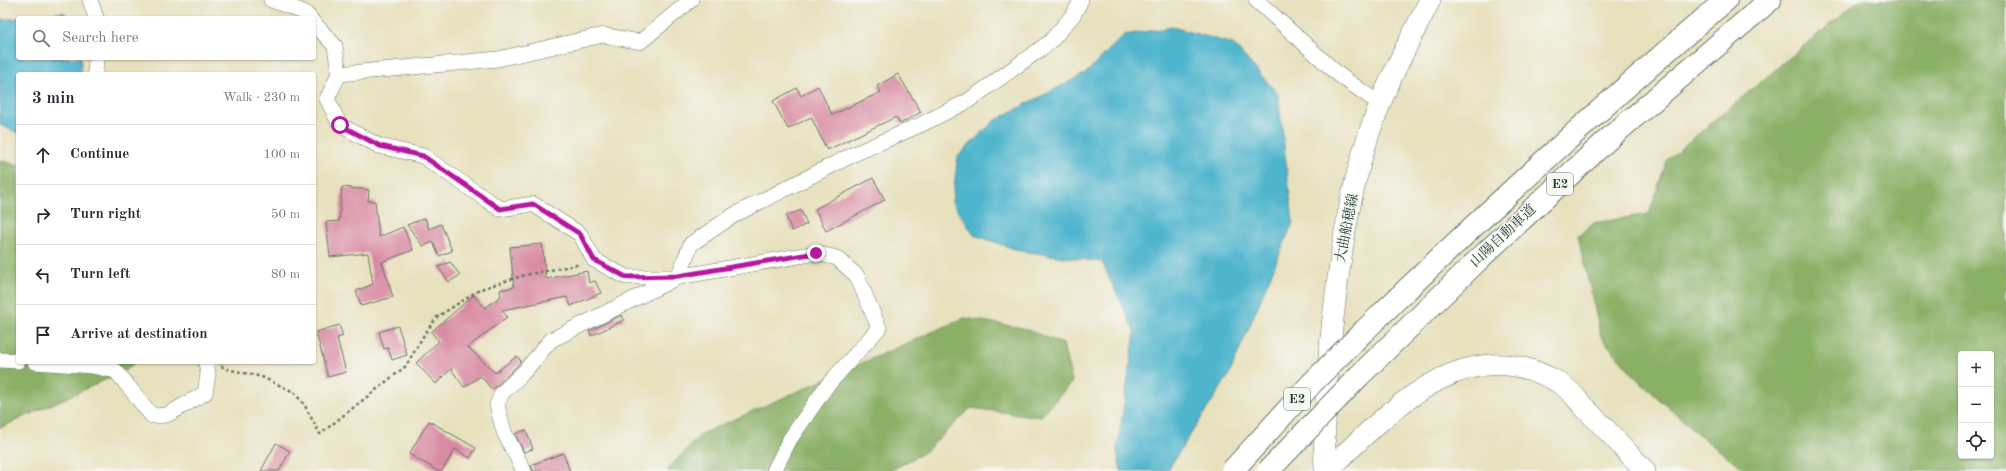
<!DOCTYPE html>
<meta charset="utf-8">
<style>
:root{--surface:#fff;--page:#f7f7f7;--text:#2b2b33;--muted:#7c7c81;--line:#e1e1e2}
body{margin:0;font-family:"Old Standard TT","Noto Serif JP",serif;background:var(--page);color:var(--text)}
.controls{position:absolute;right:12px;bottom:12px;display:grid;overflow:hidden;border-radius:4px;box-shadow:0 1px 3px #0004}
.controls button{width:36px;height:36px;display:grid;place-items:center;padding:0;border:0;border-bottom:1px solid var(--line);background:var(--surface);color:var(--text);font:20px sans-serif}
.stop{position:absolute;width:12px;height:12px;margin:-9px;border:3px solid #b5179e;border-radius:50%;background:#fff}
.stop.end{background:#b5179e;border-color:#fff;box-shadow:0 1px 4px #0008}
.list{margin:0;padding:0;list-style:none}
h2{display:flex;justify-content:space-between;align-items:center;height:52px;margin:0;padding:0 16px;font-size:17px}
h2 small{font-size:13px;font-weight:400;color:var(--muted)}
.list li{display:grid;grid-template-columns:26px 1fr auto;gap:12px;align-items:center;box-sizing:border-box;height:60px;padding:0 16px;border-top:1px solid var(--line)}
.list b{display:block;font-size:15px;white-space:nowrap}
.list em{font-size:13px;font-style:normal;color:var(--muted)}
.icon{flex:none;width:22px;height:22px;fill:none;stroke:currentColor;stroke-width:2;stroke-linecap:round;stroke-linejoin:round}
.map{position:relative;flex:none;width:2006px;height:471px;overflow:hidden}
.search{position:absolute;background:var(--surface);box-shadow:0 1px 3px #0004;left:16px;top:16px;width:300px;height:44px;display:flex;align-items:center;gap:10px;box-sizing:border-box;padding:0 14px;border-radius:4px;color:var(--muted);font-size:15px}
.panel{position:absolute;background:var(--surface);box-shadow:0 1px 3px #0004;left:16px;top:72px;width:300px;height:292px;border-radius:4px}
.map>svg:first-child{display:block}
.forest{fill:#8ab066;stroke:#54764d;fill-rule:evenodd}
.water{fill:#4fb5cd;stroke:#377980}
.building{fill:#d98ba3}
.lines{fill:none;stroke-linecap:round;stroke-linejoin:round}
.street-casing{stroke:#657664;stroke-width:16}
.secondary-casing{stroke:#657664;stroke-width:22}
.highway-casing{stroke:#657664;stroke-width:24}
.path{stroke:#657664;stroke-width:2.5;stroke-dasharray:3 3;stroke-linecap:butt}
.street{stroke:#fff;stroke-width:15}
.secondary{stroke:#fff;stroke-width:21}
.highway{stroke:#fff;stroke-width:22}
.highway-bridge-casing{stroke:#657664;stroke-width:24;stroke-linecap:butt}
.highway-bridge{stroke:#fff;stroke-width:22}
.route{stroke:#b5179e;stroke-width:5}
.labels{text-anchor:middle;dominant-baseline:central;stroke-width:3;stroke-linejoin:round;paint-order:stroke}
.shield{fill:#f6f6f2;stroke:#60746d;stroke-width:1}
.shield-label{font-size:13px;font-weight:bold;fill:#1f3d34}
.street-label{font-size:14px;fill:#1f3d34;stroke:#f6f6f2}
</style>
<div class="map">
<svg width="2006" height="471" viewBox="0 0 2006 471">
<rect width="100%" height="100%" fill="#f6f6f2"/>
<filter id="ink" filterUnits="userSpaceOnUse"><feTurbulence type="fractalNoise" baseFrequency=".025" numOctaves="2"/><feDisplacementMap in="SourceGraphic" scale="8" xChannelSelector="R" yChannelSelector="G"/><feConvolveMatrix kernelMatrix="1 2 1 2 8 2 1 2 1" color-interpolation-filters="sRGB"/></filter>
<filter id="wash" filterUnits="userSpaceOnUse"><feTurbulence type="fractalNoise" baseFrequency=".012" numOctaves="4" result="noise"/><feDisplacementMap in="SourceGraphic" scale="16" xChannelSelector="R" yChannelSelector="G"/><feGaussianBlur stdDeviation="0.9" result="paint"/><feColorMatrix in="noise" values="0 0 0 0 0 0 0 0 0 0 0 0 0 0 0 0 0 1.4 0 .05"/><feComposite in="paint" operator="in"/></filter>
<g filter="url(#wash)">
<rect width="100%" height="100%" fill="#e8e1be"/>
<g class="forest">
<path d="M 1859,0 L 2006,0 L 2006,471 L 1747,471 L 1704,439 L 1639,381 L 1601,337 L 1578,235 L 1594,223 L 1649,214 L 1667,160 ZM 1961,354 L 1991,354 L 1991,456 L 1961,456 Z"/>
<path d="M 0,160 L 18,166 L 18,362 L 135,362 L 127,370 L 0,428 Z"/>
<path d="M 964,318 L 1023,328 L 1063,344 L 1072,382 L 1040,417 L 971,408 L 925,452 L 890,471 L 668,471 L 669,468 L 701,434 Z"/>
</g>
<g class="water">
<path d="M 64,12 L 68,18 L 19,18 Z"/>
<path d="M 18,18 L 18,58 L 81,58 L 81,74 L 18,74 L 18,133 L 0,125 L 0,20 Z"/>
<path d="M 1173,27 L 1233,44 L 1278,94 L 1293,222 L 1229,375 L 1167,471 L 1121,471 L 1117,451 L 1135,333 L 1102,262 L 1021,251 L 974,235 L 952,202 L 958,156 L 994,121 L 1086,73 L 1124,35 Z"/>
</g>
<g id="blocks">
<g class="building">
<path d="M 898,74 L 921,112 L 900,124 L 896,117 L 827,150 L 811,117 L 788,129 L 773,101 L 797,88 L 801,96 L 818,86 L 832,115 L 881,92 L 877,86 Z"/>
<path d="M 873,178 L 885,200 L 826,231 L 815,209 Z"/>
<path d="M 342,187 L 369,190 L 368,201 L 375,201 L 379,237 L 403,227 L 413,250 L 382,262 L 393,297 L 361,306 L 356,291 L 373,284 L 368,253 L 330,257 L 326,222 L 339,221 Z"/>
<path d="M 801,210 L 807,224 L 792,231 L 786,216 Z"/>
<path d="M 425,218 L 429,229 L 441,224 L 452,251 L 439,256 L 433,242 L 423,246 L 407,225 Z"/>
<path d="M 542,244 L 546,279 L 587,271 L 589,283 L 595,281 L 601,293 L 571,306 L 567,297 L 502,310 L 507,317 L 468,347 L 495,373 L 517,356 L 521,361 L 516,367 L 492,390 L 481,376 L 464,387 L 451,369 L 436,384 L 416,363 L 439,341 L 431,332 L 474,295 L 485,308 L 501,296 L 500,290 L 514,287 L 510,247 Z"/>
<path d="M 450,262 L 460,275 L 449,282 L 438,267 Z"/>
<path d="M 622,315 L 624,320 L 591,336 L 589,331 Z"/>
<path d="M 339,325 L 343,336 L 337,338 L 346,372 L 328,377 L 316,332 Z"/>
<path d="M 398,326 L 407,355 L 392,360 L 388,348 L 384,349 L 379,332 Z"/>
<path d="M 429,421 L 476,448 L 470,458 L 455,449 L 442,471 L 438,471 L 409,454 Z"/>
<path d="M 526,430 L 533,449 L 524,452 L 515,434 Z"/>
<path d="M 276,443 L 290,451 L 279,471 L 261,471 Z"/>
<path d="M 563,453 L 570,471 L 533,471 L 531,465 Z"/>
</g>
</g>
</g>
<g filter="url(#ink)">
<use href="#blocks" fill-opacity="0" stroke="#657664" stroke-width="1"/>
<g class="lines">
<g class="street-casing">
<g id="street">
<path d="M 90,0 L 96,18"/>
<path d="M 271,0 L 304,12 L 310,18"/>
<path d="M 1256,0 L 1339,75 L 1380,104"/>
<path d="M 314,23 L 335,46 L 339,74 L 327,99 L 340,125 L 379,146 L 423,156 L 500,209 L 533,204 L 580,234 L 594,260 L 626,277 L 678,277 L 816,253 L 837,258 L 857,276 L 879,328 L 826,387 L 790,439 L 774,471"/>
<path d="M 95,74 L 96,58"/>
<path d="M 339,74 L 498,59 L 603,35 L 640,42 L 691,0"/>
<path d="M 0,360 L 18,361"/>
<path d="M 35,362 L 92,366 L 116,371 L 152,416 L 167,415 L 205,393 L 208,374 L 206,362"/>
<path d="M 524,471 L 504,432 L 497,405 L 502,393 L 523,373 L 551,340 L 678,277 L 691,244 L 734,215 L 852,155 L 920,125 L 968,101 L 1050,42 L 1074,14 L 1081,0"/>
</g>
</g>
<g class="secondary-casing">
<g id="secondary">
<path d="M 1325,471 C 1323,415 1328,358 1335,302 C 1343,235 1354,167 1380,104 C 1394,69 1413,34 1430,0"/>
<path d="M 1327,471 C 1390,411 1467,326 1561,384 C 1569,389 1576,398 1582,405 C 1604,427 1625,449 1645,471"/>
</g>
</g>
<g class="highway-casing">
<g id="highway">
<path d="M 1365,330 C 1482,216 1602,106 1726,0"/>
<path d="M 1359,376 L 1479,259 L 1605,142 L 1770,0"/>
</g>
</g>
<path class="path" d="M 221,366 L 227,369 L 262,377 L 294,392 L 305,406 L 320,434 L 406,366 L 425,333 L 437,317 L 481,289 L 525,275 L 581,264"/>
<use href="#street" class="street"/>
<use href="#secondary" class="secondary"/>
<use href="#highway" class="highway"/>
<g class="highway-bridge-casing">
<g id="highway-bridge">
<path d="M 1232,471 L 1312,383 L 1365,330"/>
<path d="M 1268,471 L 1359,376"/>
</g>
</g>
<use href="#highway-bridge" class="highway-bridge"/>
</g>
</g>
<g class="lines" filter="url(#ink)">
<path class="route" d="M 340,125 L 380,146 L 423,156 L 500,209 L 533,204 L 580,234 L 594,260 L 626,277 L 678,276 L 816,253"/>
</g>
<g class="labels">
<g class="shield">
<rect x="1547" y="173" width="26" height="22" rx="3"/>
<rect x="1284" y="388" width="26" height="22" rx="3"/>
</g>
<g class="shield-label">
<text x="1560" y="184">E2</text>
<text x="1297" y="399">E2</text>
</g>
<g class="street-label">
<text transform="translate(1347 228) rotate(-79)">大曲船穂線</text>
<text transform="translate(1503 236) rotate(-43)">山陽自動車道</text>
</g>
</g>
</svg>
<div class="controls">
<button>+</button>
<button>−</button>
<button><svg class="icon" aria-label="locate" viewBox="0 0 24 24"><circle cx="12" cy="12" r="6"/><path d="M12 2v4M12 18v4M2 12h4M18 12h4"/></svg></button>
</div>
<div class="stop" style="left:340px;top:125px"></div>
<div class="stop end" style="left:816px;top:253px"></div>
<div class="search"><svg class="icon" aria-label="search" viewBox="0 0 24 24"><circle cx="10" cy="10" r="6"/><path d="M15 15l6 6"/></svg>Search here</div>
<section class="panel">
<h2>3 min<small>Walk · 230 m</small></h2>
<ul class="list">
<li><svg class="icon" aria-label="ahead" viewBox="0 0 24 24"><path d="M12 20V5M6 11l6-6 6 6"/></svg><div><b>Continue</b></div><em>100 m</em></li>
<li><svg class="icon" aria-label="right" viewBox="0 0 24 24"><path d="M7 20v-9h11M14 6l5 5-5 5"/></svg><div><b>Turn right</b></div><em>50 m</em></li>
<li><svg class="icon" aria-label="left" viewBox="0 0 24 24"><path d="M17 20v-9H6M10 6l-5 5 5 5"/></svg><div><b>Turn left</b></div><em>80 m</em></li>
<li><svg class="icon" aria-label="arrive" viewBox="0 0 24 24"><path d="M6 21V4h12l-3 4 3 4H6"/></svg><div><b>Arrive at destination</b></div></li>
</ul>
</section>
</div>
